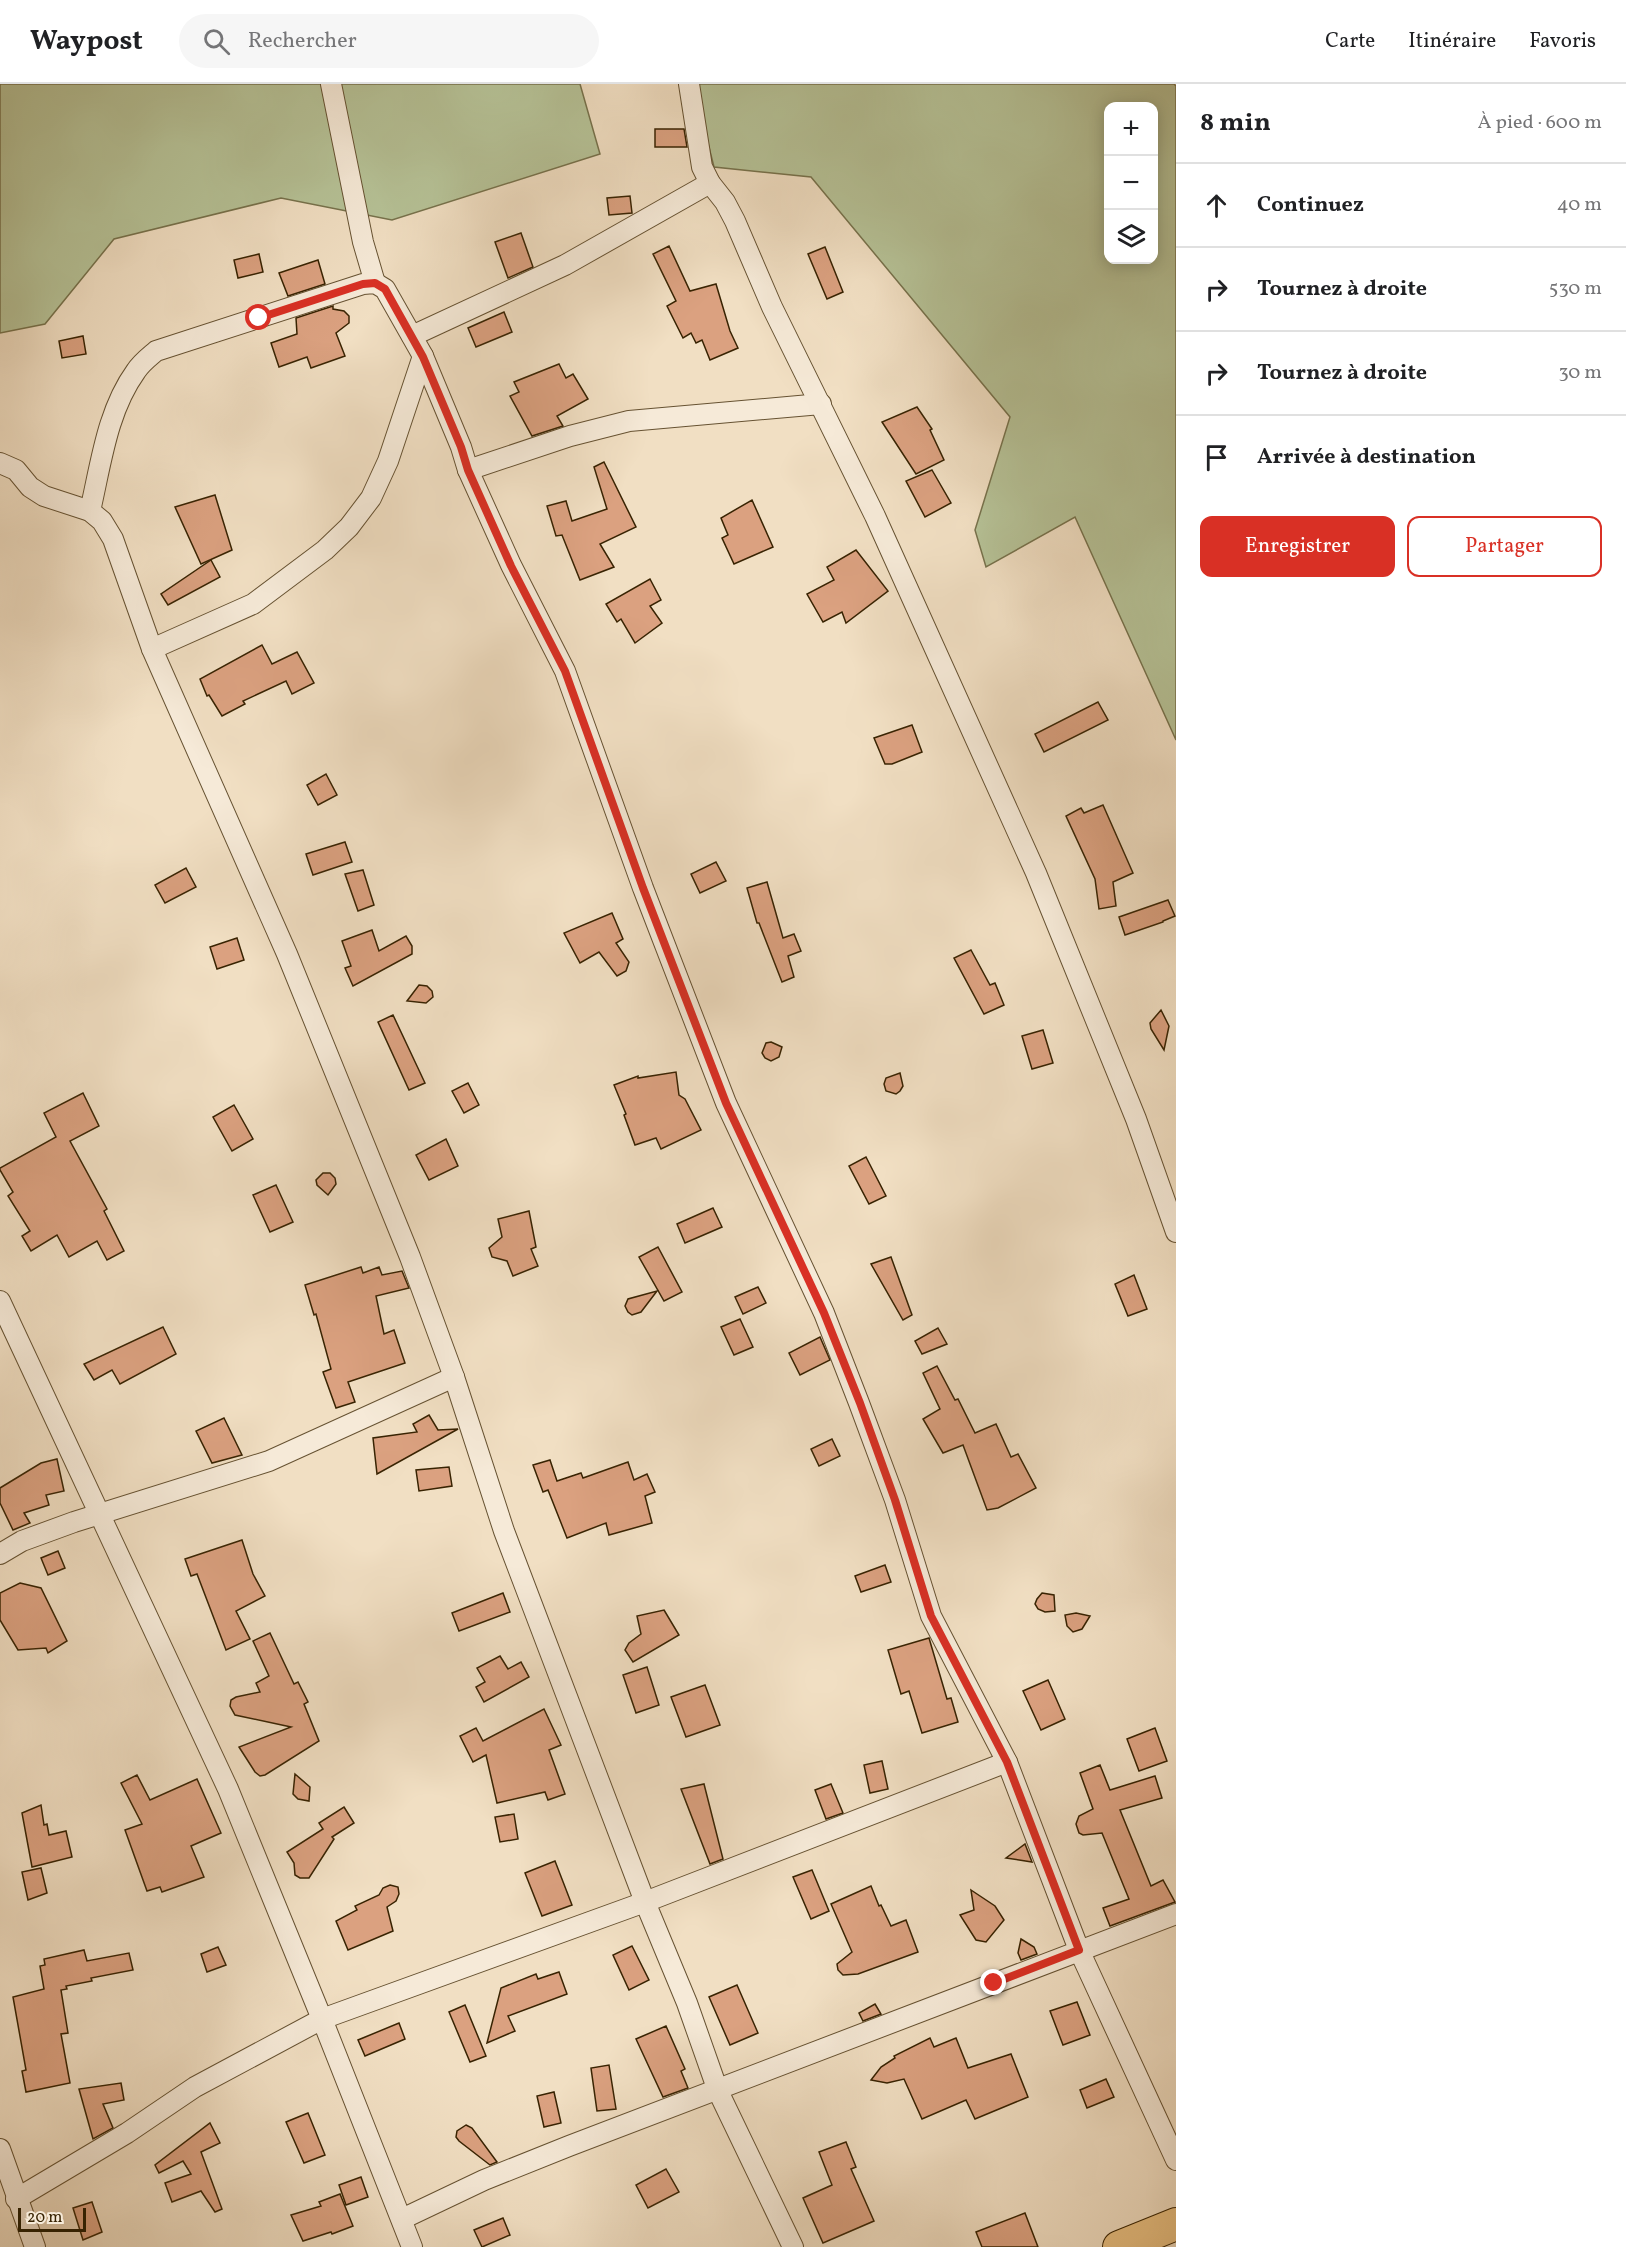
<!DOCTYPE html>
<html lang="fr">
<meta charset="utf-8">
<style>
:root{--surface:#fff;--page:#f6f6f6;--text:#202124;--muted:#757577;--line:#e0e0e0;--accent:#d93025}
body{margin:0;font-family:Vollkorn,serif;background:var(--page);color:var(--text)}
.controls{position:absolute;right:18px;top:18px;display:grid;overflow:hidden;border-radius:12px;box-shadow:0 3px 15px #0003}
.controls button{width:54px;height:54px;display:grid;place-items:center;padding:0;border:0;border-bottom:2px solid var(--line);background:var(--surface);color:var(--text);font:30px sans-serif}
.scale{position:absolute;left:18px;bottom:15px;width:68px;box-sizing:border-box;padding-left:6px;border:3px solid #382302;border-top:0;font-size:16px;line-height:21px;white-space:nowrap;color:#382302;-webkit-text-stroke:4px #f6ead8;paint-order:stroke}
.stop{position:absolute;width:18px;height:18px;margin:-14px;border:4px solid #d93025;border-radius:50%;background:#fff}
.stop.end{background:#d93025;border-color:#fff;box-shadow:0 2px 6px #0008}
.list{margin:0;padding:0;list-style:none}
h2{display:flex;justify-content:space-between;align-items:center;height:78px;margin:0;padding:0 24px;font-size:26px}
h2 small{font-size:20px;font-weight:400;color:var(--muted)}
.list li{display:grid;grid-template-columns:39px 1fr auto;gap:18px;align-items:center;box-sizing:border-box;height:84px;padding:0 24px;border-top:2px solid var(--line)}
.list b{display:block;font-size:22px;white-space:nowrap}
.list em{font-size:20px;font-style:normal;color:var(--muted)}
.actions{display:flex;gap:12px;padding:18px 24px}
.actions a{flex:1;padding:14px 0;border:2px solid var(--accent);border-radius:12px;text-align:center;font-size:21px;color:var(--accent)}
.actions .main{background:var(--accent);color:#fff}
.icon{flex:none;width:33px;height:33px;fill:none;stroke:currentColor;stroke-width:2;stroke-linecap:round;stroke-linejoin:round}
.map{position:relative;flex:none;width:1176px;height:2163px;overflow:hidden}
header{display:flex;align-items:center;gap:36px;box-sizing:border-box;height:84px;padding:0 30px;background:var(--surface);border-bottom:2px solid var(--line)}
header strong{font-size:28px}
nav{display:flex;gap:33px;margin-inline-start:auto;font-size:21px}
.search{width:420px;height:54px;background:var(--page);display:flex;align-items:center;gap:15px;box-sizing:border-box;padding:0 21px;border-radius:33px;color:var(--muted);font-size:22px}
main{display:flex}
aside{flex:1;background:var(--surface)}
.map>svg:first-child{display:block}
.green{fill:#b6c297;stroke:#77724c;stroke-width:1.5;fill-rule:evenodd}
.building{fill:#dba180;stroke:#382302;stroke-width:1.5}
.lines{fill:none;stroke-linecap:round;stroke-linejoin:round}
.street-casing{stroke:#665232;stroke-width:22}
.primary-casing{stroke:#382302;stroke-width:34}
.street{stroke:#f6ead8;stroke-width:20}
.primary{stroke:#e8c082;stroke-width:32}
.route{stroke:#d93025;stroke-width:8}
</style>
<header>
<strong>Waypost</strong>
<div class="search"><svg class="icon" aria-label="search" viewBox="0 0 24 24"><circle cx="10" cy="10" r="6"/><path d="M15 15l6 6"/></svg>Rechercher</div>
<nav><a>Carte</a><a>Itinéraire</a><a>Favoris</a></nav>
</header>
<main>
<div class="map">
<svg width="1176" height="2163" viewBox="0 0 1176 2163">
<rect width="100%" height="100%" fill="#f1dfc3"/>
<filter id="stains"><feTurbulence type="fractalNoise" baseFrequency=".00333" numOctaves="4"/><feColorMatrix values="0 0 0 0 .2 0 0 0 0 .09 0 0 0 0 .02 0 0 0 .5 -.17"/></filter>
<radialGradient id="worn" r=".72"><stop offset=".6" stop-color="#630" stop-opacity="0"/><stop offset="1" stop-color="#630" stop-opacity=".3"/></radialGradient>
<g class="green">
<path d="M 0,0 L 580,0 L 600,70 L 392,136 L 281,114 L 114,155 L 45,240 L 0,249 Z"/>
<path d="M 693,0 L 1174,0 L 1176,2 L 1176,656 L 1075,433 L 986,483 L 975,446 L 1010,333 L 811,93 L 714,83 ZM 1108,22 L 1154,22 L 1154,176 L 1108,176 Z"/>
</g>
<g class="building">
<path d="M 655,45 L 684,45 L 687,63 L 655,63 Z"/>
<path d="M 630,112 L 632,129 L 609,131 L 607,114 Z"/>
<path d="M 521,149 L 533,183 L 508,194 L 495,158 Z"/>
<path d="M 669,162 L 690,207 L 716,200 L 730,247 L 738,264 L 710,276 L 702,256 L 696,259 L 691,249 L 683,254 L 667,222 L 676,217 L 653,170 Z"/>
<path d="M 825,163 L 843,208 L 827,215 L 808,170 Z"/>
<path d="M 259,170 L 263,188 L 238,194 L 234,176 Z"/>
<path d="M 318,176 L 325,200 L 288,212 L 279,189 Z"/>
<path d="M 333,222 L 333,225 L 344,227 L 349,232 L 349,239 L 336,249 L 345,272 L 311,284 L 307,273 L 279,283 L 271,259 L 297,250 L 296,234 Z"/>
<path d="M 504,228 L 512,248 L 476,263 L 468,244 Z"/>
<path d="M 83,252 L 86,270 L 62,274 L 59,257 Z"/>
<path d="M 559,280 L 566,294 L 573,290 L 588,315 L 557,332 L 563,342 L 532,352 L 510,312 L 519,308 L 514,298 Z"/>
<path d="M 917,323 L 932,345 L 930,346 L 944,376 L 916,390 L 882,338 Z"/>
<path d="M 604,378 L 636,443 L 600,460 L 614,483 L 580,496 L 562,451 L 556,452 L 547,422 L 566,417 L 572,437 L 607,425 L 594,383 Z"/>
<path d="M 932,386 L 951,419 L 925,433 L 906,397 Z"/>
<path d="M 215,411 L 232,466 L 201,480 L 175,423 Z"/>
<path d="M 752,416 L 773,463 L 734,480 L 722,454 L 728,451 L 721,434 Z"/>
<path d="M 856,466 L 888,507 L 846,539 L 842,528 L 823,538 L 807,510 L 834,496 L 827,483 Z"/>
<path d="M 211,476 L 220,493 L 168,521 L 161,510 Z"/>
<path d="M 650,495 L 661,516 L 650,522 L 662,539 L 635,559 L 621,535 L 617,538 L 606,520 Z"/>
<path d="M 262,561 L 272,580 L 297,568 L 314,599 L 292,610 L 286,597 L 243,617 L 245,620 L 222,632 L 209,611 L 207,612 L 200,595 Z"/>
<path d="M 1098,618 L 1108,636 L 1044,668 L 1035,650 Z"/>
<path d="M 912,641 L 922,668 L 892,680 L 885,680 L 874,654 Z"/>
<path d="M 326,690 L 337,711 L 318,721 L 307,701 Z"/>
<path d="M 1103,721 L 1133,789 L 1113,798 L 1116,822 L 1099,825 L 1095,795 L 1066,732 L 1081,724 L 1084,729 Z"/>
<path d="M 345,758 L 352,778 L 313,791 L 306,770 Z"/>
<path d="M 716,778 L 726,797 L 700,809 L 691,790 Z"/>
<path d="M 186,784 L 196,803 L 165,819 L 155,801 Z"/>
<path d="M 363,786 L 374,821 L 358,827 L 345,790 Z"/>
<path d="M 767,798 L 783,854 L 794,850 L 801,867 L 788,872 L 794,893 L 782,898 L 759,839 L 757,839 L 747,804 Z"/>
<path d="M 1168,816 L 1175,832 L 1163,837 L 1163,838 L 1125,851 L 1119,833 Z"/>
<path d="M 612,829 L 623,855 L 616,859 L 629,878 L 626,887 L 617,892 L 599,868 L 580,879 L 564,849 Z"/>
<path d="M 372,846 L 379,867 L 406,852 L 412,862 L 412,870 L 353,902 L 345,884 L 351,882 L 342,857 Z"/>
<path d="M 237,854 L 244,876 L 217,885 L 210,863 Z"/>
<path d="M 971,866 L 990,901 L 995,899 L 1004,921 L 984,930 L 954,874 Z"/>
<path d="M 419,901 L 427,902 L 432,907 L 433,913 L 426,919 L 407,917 Z"/>
<path d="M 1161,926 L 1169,942 L 1164,966 L 1151,945 L 1150,939 Z"/>
<path d="M 393,931 L 425,999 L 409,1006 L 378,938 Z"/>
<path d="M 1043,946 L 1053,979 L 1032,985 L 1022,952 Z"/>
<path d="M 771,958 L 782,963 L 779,973 L 771,977 L 765,974 L 762,969 L 766,959 Z"/>
<path d="M 676,988 L 679,1011 L 685,1015 L 701,1046 L 661,1065 L 656,1054 L 635,1061 L 624,1031 L 626,1030 L 614,1001 L 638,992 L 638,994 Z"/>
<path d="M 900,989 L 903,1002 L 900,1007 L 896,1010 L 886,1007 L 884,1000 L 886,994 Z"/>
<path d="M 468,999 L 479,1021 L 464,1029 L 452,1007 Z"/>
<path d="M 83,1009 L 99,1042 L 70,1057 L 107,1125 L 104,1127 L 124,1167 L 107,1176 L 97,1157 L 69,1173 L 57,1151 L 31,1167 L 22,1152 L 30,1147 L 8,1112 L 13,1108 L 0,1086 L 0,1084 L 56,1053 L 44,1029 Z"/>
<path d="M 234,1021 L 253,1055 L 232,1067 L 213,1033 Z"/>
<path d="M 446,1055 L 458,1082 L 429,1096 L 416,1071 Z"/>
<path d="M 866,1073 L 886,1112 L 869,1120 L 849,1082 Z"/>
<path d="M 323,1089 L 330,1089 L 335,1094 L 336,1100 L 328,1111 L 317,1101 L 316,1096 Z"/>
<path d="M 276,1101 L 293,1138 L 270,1148 L 253,1111 Z"/>
<path d="M 713,1124 L 722,1143 L 685,1159 L 677,1140 Z"/>
<path d="M 529,1127 L 536,1163 L 531,1165 L 538,1182 L 513,1192 L 507,1177 L 492,1173 L 489,1164 L 502,1153 L 498,1135 Z"/>
<path d="M 658,1163 L 682,1208 L 664,1217 L 639,1173 Z"/>
<path d="M 891,1173 L 912,1231 L 903,1236 L 871,1180 Z"/>
<path d="M 361,1183 L 363,1189 L 379,1183 L 382,1191 L 402,1187 L 409,1204 L 376,1212 L 384,1250 L 394,1246 L 405,1279 L 348,1298 L 355,1318 L 336,1324 L 323,1288 L 331,1285 L 316,1230 L 314,1231 L 305,1201 Z"/>
<path d="M 1134,1191 L 1147,1225 L 1128,1232 L 1115,1200 Z"/>
<path d="M 758,1203 L 766,1219 L 743,1230 L 735,1213 Z"/>
<path d="M 657,1207 L 641,1228 L 632,1231 L 628,1228 L 625,1222 L 628,1215 Z"/>
<path d="M 740,1235 L 753,1263 L 734,1271 L 721,1243 Z"/>
<path d="M 163,1243 L 176,1270 L 120,1300 L 112,1286 L 94,1296 L 84,1280 Z"/>
<path d="M 938,1244 L 947,1260 L 922,1270 L 915,1257 Z"/>
<path d="M 820,1253 L 830,1276 L 800,1291 L 789,1269 Z"/>
<path d="M 937,1282 L 955,1316 L 958,1315 L 975,1349 L 996,1340 L 1011,1373 L 1018,1370 L 1036,1404 L 998,1424 L 987,1426 L 963,1361 L 943,1369 L 923,1335 L 940,1325 L 923,1289 Z"/>
<path d="M 429,1331 L 438,1346 L 458,1345 L 377,1390 L 373,1354 L 417,1348 L 413,1340 Z"/>
<path d="M 224,1334 L 242,1371 L 212,1379 L 196,1347 Z"/>
<path d="M 832,1355 L 840,1372 L 819,1382 L 811,1365 Z"/>
<path d="M 57,1375 L 64,1407 L 46,1411 L 49,1421 L 24,1429 L 30,1439 L 13,1446 L 0,1419 L 0,1404 L 41,1379 Z"/>
<path d="M 550,1376 L 557,1397 L 581,1389 L 583,1394 L 628,1378 L 634,1396 L 647,1390 L 655,1408 L 645,1412 L 652,1439 L 609,1451 L 606,1439 L 567,1454 L 548,1406 L 543,1408 L 533,1381 Z"/>
<path d="M 449,1383 L 452,1402 L 419,1407 L 416,1386 Z"/>
<path d="M 242,1456 L 253,1490 L 265,1512 L 236,1527 L 250,1555 L 226,1566 L 197,1490 L 191,1492 L 185,1475 Z"/>
<path d="M 58,1467 L 65,1484 L 48,1491 L 41,1474 Z"/>
<path d="M 885,1481 L 891,1498 L 861,1508 L 855,1492 Z"/>
<path d="M 20,1499 L 41,1504 L 67,1557 L 48,1569 L 46,1564 L 18,1566 L 0,1536 L 0,1509 Z"/>
<path d="M 503,1509 L 510,1528 L 459,1547 L 452,1529 Z"/>
<path d="M 1042,1509 L 1054,1511 L 1055,1527 L 1045,1528 L 1038,1525 L 1035,1520 L 1037,1515 Z"/>
<path d="M 664,1526 L 679,1551 L 633,1578 L 625,1566 L 629,1559 L 641,1550 L 637,1532 Z"/>
<path d="M 1076,1529 L 1090,1532 L 1082,1545 L 1073,1548 L 1067,1542 L 1065,1531 Z"/>
<path d="M 270,1549 L 294,1600 L 298,1598 L 308,1618 L 304,1620 L 319,1657 L 265,1691 L 260,1692 L 255,1688 L 239,1663 L 291,1643 L 235,1631 L 230,1622 L 231,1616 L 236,1613 L 260,1608 L 256,1599 L 269,1592 L 253,1557 Z"/>
<path d="M 929,1554 L 947,1615 L 951,1614 L 958,1638 L 922,1649 L 909,1607 L 901,1610 L 888,1566 Z"/>
<path d="M 500,1572 L 508,1585 L 521,1578 L 529,1593 L 484,1618 L 476,1603 L 485,1598 L 477,1584 Z"/>
<path d="M 647,1583 L 659,1621 L 636,1629 L 623,1591 Z"/>
<path d="M 1048,1596 L 1065,1635 L 1041,1646 L 1023,1607 Z"/>
<path d="M 705,1601 L 720,1641 L 686,1653 L 671,1613 Z"/>
<path d="M 544,1625 L 561,1661 L 549,1666 L 565,1710 L 548,1716 L 545,1708 L 497,1719 L 486,1671 L 473,1678 L 460,1652 L 476,1644 L 483,1657 Z"/>
<path d="M 1155,1644 L 1167,1677 L 1139,1687 L 1127,1655 Z"/>
<path d="M 882,1677 L 888,1705 L 870,1709 L 864,1681 Z"/>
<path d="M 1100,1681 L 1110,1706 L 1155,1692 L 1162,1714 L 1120,1726 L 1151,1802 L 1163,1796 L 1175,1818 L 1110,1842 L 1103,1824 L 1129,1815 L 1102,1749 L 1083,1751 L 1079,1749 L 1076,1740 L 1079,1732 L 1093,1725 L 1080,1689 Z"/>
<path d="M 295,1690 L 310,1703 L 309,1717 L 298,1715 L 293,1710 Z"/>
<path d="M 137,1691 L 150,1716 L 197,1695 L 221,1749 L 191,1762 L 204,1793 L 162,1808 L 160,1803 L 147,1807 L 125,1746 L 142,1740 L 121,1699 Z"/>
<path d="M 704,1700 L 723,1775 L 710,1780 L 681,1705 Z"/>
<path d="M 831,1700 L 843,1729 L 826,1735 L 815,1706 Z"/>
<path d="M 41,1721 L 44,1741 L 47,1740 L 49,1751 L 66,1747 L 72,1773 L 32,1783 L 22,1729 Z"/>
<path d="M 344,1723 L 354,1739 L 332,1753 L 334,1755 L 309,1794 L 300,1794 L 295,1791 L 294,1779 L 287,1768 L 323,1745 L 319,1739 Z"/>
<path d="M 514,1730 L 518,1755 L 500,1758 L 495,1733 Z"/>
<path d="M 1025,1760 L 1032,1778 L 1006,1774 Z"/>
<path d="M 555,1777 L 572,1821 L 542,1832 L 525,1789 Z"/>
<path d="M 41,1784 L 47,1809 L 28,1816 L 22,1788 Z"/>
<path d="M 812,1786 L 829,1827 L 811,1835 L 793,1793 Z"/>
<path d="M 390,1801 L 398,1803 L 399,1810 L 396,1817 L 387,1823 L 393,1847 L 348,1866 L 336,1837 L 357,1826 L 355,1822 L 379,1811 L 383,1804 Z"/>
<path d="M 871,1802 L 879,1822 L 881,1821 L 891,1842 L 906,1836 L 918,1868 L 858,1890 L 843,1891 L 838,1886 L 837,1880 L 852,1868 L 831,1820 Z"/>
<path d="M 971,1806 L 995,1822 L 1004,1836 L 986,1858 L 976,1856 L 960,1831 L 974,1826 Z"/>
<path d="M 1021,1855 L 1034,1863 L 1037,1870 L 1021,1876 L 1018,1869 Z"/>
<path d="M 632,1862 L 649,1896 L 629,1906 L 613,1871 Z"/>
<path d="M 218,1863 L 226,1881 L 207,1888 L 201,1870 Z"/>
<path d="M 84,1866 L 87,1877 L 129,1869 L 133,1886 L 91,1894 L 92,1897 L 66,1902 L 67,1905 L 61,1906 L 68,1949 L 61,1950 L 70,1999 L 26,2008 L 22,1987 L 26,1986 L 13,1913 L 44,1905 L 40,1882 L 45,1881 L 44,1875 Z"/>
<path d="M 559,1888 L 567,1910 L 508,1932 L 515,1947 L 487,1959 L 501,1904 L 536,1890 L 538,1895 Z"/>
<path d="M 737,1901 L 758,1949 L 730,1961 L 709,1913 Z"/>
<path d="M 1077,1918 L 1090,1951 L 1063,1961 L 1050,1927 Z"/>
<path d="M 875,1920 L 881,1930 L 863,1937 L 859,1929 Z"/>
<path d="M 465,1921 L 486,1972 L 470,1978 L 449,1928 Z"/>
<path d="M 399,1939 L 405,1955 L 365,1972 L 358,1956 Z"/>
<path d="M 666,1942 L 685,1985 L 681,1987 L 688,2004 L 663,2013 L 636,1955 Z"/>
<path d="M 930,1954 L 934,1963 L 956,1954 L 968,1984 L 1011,1970 L 1028,2013 L 975,2035 L 966,2016 L 922,2035 L 904,1995 L 887,1999 L 871,1996 L 881,1983 L 895,1974 L 894,1972 Z"/>
<path d="M 609,1981 L 616,2025 L 597,2027 L 591,1984 Z"/>
<path d="M 1106,1995 L 1114,2013 L 1087,2024 L 1080,2006 Z"/>
<path d="M 121,1999 L 124,2016 L 103,2020 L 113,2044 L 93,2055 L 79,2005 Z"/>
<path d="M 554,2008 L 561,2039 L 544,2043 L 537,2012 Z"/>
<path d="M 308,2029 L 325,2071 L 304,2079 L 286,2038 Z"/>
<path d="M 210,2039 L 220,2059 L 201,2068 L 222,2125 L 215,2128 L 201,2107 L 172,2118 L 165,2099 L 191,2090 L 183,2077 L 159,2089 L 155,2081 Z"/>
<path d="M 466,2041 L 472,2044 L 497,2078 L 490,2081 L 459,2057 L 456,2053 L 457,2047 Z"/>
<path d="M 846,2058 L 856,2083 L 851,2085 L 874,2137 L 823,2159 L 803,2114 L 832,2101 L 819,2068 Z"/>
<path d="M 666,2085 L 679,2108 L 648,2124 L 636,2101 Z"/>
<path d="M 361,2093 L 368,2113 L 346,2121 L 339,2101 Z"/>
<path d="M 340,2110 L 353,2142 L 332,2150 L 331,2148 L 303,2157 L 291,2131 L 321,2122 L 319,2118 Z"/>
<path d="M 92,2118 L 102,2148 L 83,2156 L 73,2124 Z"/>
<path d="M 1025,2129 L 1038,2163 L 982,2163 L 976,2148 Z"/>
<path d="M 503,2134 L 510,2151 L 482,2163 L 474,2146 Z"/>
</g>
<g class="lines">
<g class="street-casing">
<g id="street">
<path d="M 331,0 L 363,158 L 375,199"/>
<path d="M 689,0 L 702,83 L 710,99 L 725,118 L 735,137 L 772,223 L 875,432 L 1036,789 L 1136,1035 L 1176,1148"/>
<path d="M 412,252 L 565,181 L 710,99"/>
<path d="M 0,379 L 16,386 L 30,403 L 44,412 L 90,427 L 102,437 L 113,455 L 152,565 L 287,870 L 410,1173 L 454,1293 L 504,1447 L 645,1818 L 687,1919 L 718,2007 L 793,2163"/>
<path d="M 468,386 L 570,352 L 629,337 L 821,320"/>
<path d="M 90,427 C 101,380 107,327 136,287 C 141,279 149,273 156,267 L 363,200 L 375,199 L 385,205 L 423,272 L 461,363 L 468,386 L 511,481 L 565,587 L 643,804 L 726,1019 L 824,1229 L 859,1319 L 895,1416 L 931,1532 L 1007,1678 L 1079,1866 L 1176,2076"/>
<path d="M 152,565 L 253,520 L 325,466 L 349,443 L 371,414 L 388,377 L 423,272"/>
<path d="M 0,1217 L 228,1705 L 322,1935 L 412,2163"/>
<path d="M 0,1470 L 22,1457 L 74,1438 L 269,1377 L 454,1293"/>
<path d="M 0,2065 L 35,2163"/>
<path d="M 16,2115 L 127,2049 L 195,2003 L 322,1935 L 645,1818 L 1007,1678"/>
<path d="M 402,2135 L 484,2096 L 569,2062 L 1176,1830"/>
</g>
</g>
<g class="primary-casing">
<path id="primary" d="M 1119,2163 L 1176,2140"/>
</g>
<use href="#street" class="street"/>
<use href="#primary" class="primary"/>
</g>
<g class="lines">
<path class="route" d="M 259,234 L 363,200 L 375,199 L 385,205 L 423,273 L 461,363 L 468,386 L 511,482 L 565,587 L 643,804 L 726,1019 L 824,1229 L 860,1319 L 895,1416 L 931,1532 L 1007,1678 L 1079,1866 L 994,1899"/>
</g>
<rect width="100%" height="100%" filter="url(#stains)"/>
<rect width="100%" height="100%" fill="url(#worn)"/>
</svg>
<div class="controls">
<button>+</button>
<button>−</button>
<button><svg class="icon" aria-label="layers" viewBox="0 0 24 24"><path d="M12 4l9 5-9 5-9-5zM3 14l9 5 9-5"/></svg></button>
</div>
<div class="scale">20 m</div>
<div class="stop" style="left:259px;top:234px"></div>
<div class="stop end" style="left:994px;top:1899px"></div>
</div>
<aside>
<h2>8 min<small>À pied · 600 m</small></h2>
<ul class="list">
<li><svg class="icon" aria-label="ahead" viewBox="0 0 24 24"><path d="M12 20V5M6 11l6-6 6 6"/></svg><div><b>Continuez</b></div><em>40 m</em></li>
<li><svg class="icon" aria-label="right" viewBox="0 0 24 24"><path d="M7 20v-9h11M14 6l5 5-5 5"/></svg><div><b>Tournez à droite</b></div><em>530 m</em></li>
<li><svg class="icon" aria-label="right" viewBox="0 0 24 24"><path d="M7 20v-9h11M14 6l5 5-5 5"/></svg><div><b>Tournez à droite</b></div><em>30 m</em></li>
<li><svg class="icon" aria-label="arrive" viewBox="0 0 24 24"><path d="M6 21V4h12l-3 4 3 4H6"/></svg><div><b>Arrivée à destination</b></div></li>
</ul>
<div class="actions"><a class="main">Enregistrer</a><a>Partager</a></div>
</aside>
</main>
